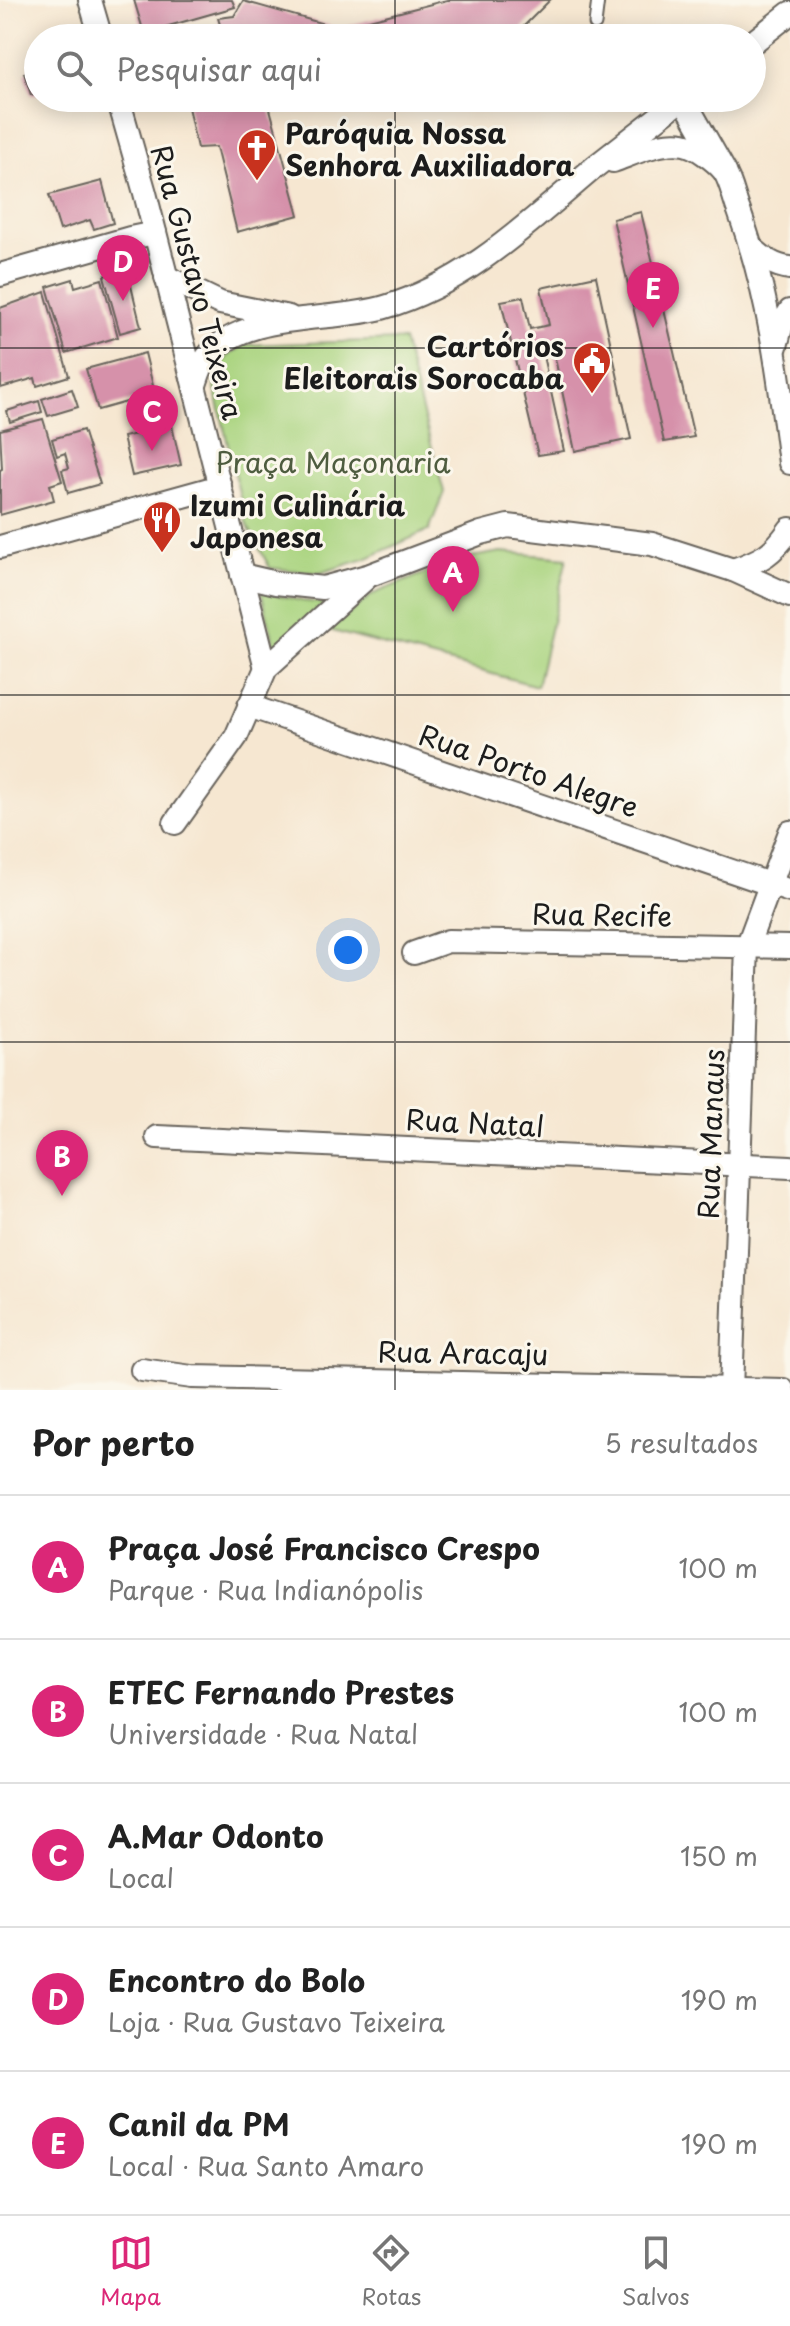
<!DOCTYPE html>
<html lang="pt">
<meta charset="utf-8">
<style>
:root{--surface:#fff;--page:#f2f2f2;--text:#222;--muted:#767676;--line:#e0e0e0;--accent:#db2777}
body{margin:0;font-family:"Playpen Sans",sans-serif;background:var(--page);color:var(--text)}
.you{position:absolute;left:348px;top:950px;width:28px;height:28px;margin:-20px;border:6px solid #fff;border-radius:50%;background:#1a73e8;box-shadow:0 0 0 12px #1a73e833}
.badge{display:grid;place-items:center;width:52px;height:52px;border-radius:50%;background:var(--accent);color:#fff;font-size:26px;font-weight:700}
.pin{position:absolute;translate:-50% -66px;filter:drop-shadow(0 2px 4px #0008)}
.pin::after{content:'';position:absolute;top:42px;width:28px;height:24px;background:inherit;clip-path:polygon(0 0,100% 0,50% 100%)}
.list{margin:0;padding:0;list-style:none}
h2{display:flex;justify-content:space-between;align-items:center;height:104px;margin:0;padding:0 32px;font-size:34px}
h2 small{font-size:26px;font-weight:400;color:var(--muted)}
.list li{display:grid;grid-template-columns:52px 1fr auto;gap:24px;align-items:center;box-sizing:border-box;height:144px;padding:0 32px;border-top:2px solid var(--line)}
.list b{display:block;font-size:30px;white-space:nowrap}
.list p{margin:0;font-size:26px;white-space:nowrap;color:var(--muted)}
.list em{font-size:26px;font-style:normal;color:var(--muted)}
.icon{flex:none;width:44px;height:44px;fill:none;stroke:currentColor;stroke-width:2;stroke-linecap:round;stroke-linejoin:round}
.map{position:relative;flex:none;width:790px;height:1390px;overflow:hidden}
.search{position:absolute;background:var(--surface);box-shadow:0 4px 20px #0003;left:24px;right:24px;top:24px;height:88px;display:flex;align-items:center;gap:20px;box-sizing:border-box;padding:0 28px;border-radius:44px;color:var(--muted);font-size:30px}
.sheet{height:824px;background:var(--surface)}
nav{display:flex;justify-content:space-around;align-items:center;box-sizing:border-box;height:112px;border-top:2px solid var(--line);background:var(--surface);font-size:22px;color:var(--muted)}
nav a{display:grid;justify-items:center;gap:4px}
nav .on{color:var(--accent)}
.map>svg:first-child{display:block}
.green{fill:#aad480;stroke:#63784e;stroke-width:2}
.building{fill:#d691aa}
.lines{fill:none;stroke-linecap:round;stroke-linejoin:round}
.service-casing{stroke:#68635b;stroke-width:15}
.minor-casing{stroke:#68635b;stroke-width:26}
.service{stroke:#fff;stroke-width:11}
.minor{stroke:#fff;stroke-width:22}
.grid{fill:none;stroke:#1c1c1c;stroke-width:2;stroke-opacity:0.55}
.labels{text-anchor:middle;dominant-baseline:central;stroke-width:6;stroke-linejoin:round;paint-order:stroke}
.poi-label{font-size:28px;font-weight:bold;fill:#1c1c1c;stroke:#fbf7ec;text-anchor:start}
.street-label{font-size:28px;fill:#1c1c1c;stroke:#fbf7ec}
.park-label{font-size:28px;fill:#4e5c3f;stroke:#fbf7ec}
</style>
<div class="map">
<svg width="790" height="1390" viewBox="0 0 790 1390">
<rect width="100%" height="100%" fill="#fbf7ec"/>
<filter id="ink" filterUnits="userSpaceOnUse"><feTurbulence type="fractalNoise" baseFrequency=".0125" numOctaves="2"/><feDisplacementMap in="SourceGraphic" scale="16" xChannelSelector="R" yChannelSelector="G"/><feConvolveMatrix kernelMatrix="1 2 1 2 8 2 1 2 1" color-interpolation-filters="sRGB"/></filter>
<filter id="wash" filterUnits="userSpaceOnUse"><feTurbulence type="fractalNoise" baseFrequency=".006" numOctaves="4" result="noise"/><feDisplacementMap in="SourceGraphic" scale="32" xChannelSelector="R" yChannelSelector="G"/><feGaussianBlur stdDeviation="1.8" result="paint"/><feColorMatrix in="noise" values="0 0 0 0 0 0 0 0 0 0 0 0 0 0 0 0 0 1.4 0 .05"/><feComposite in="paint" operator="in"/></filter>
<g filter="url(#wash)">
<rect width="100%" height="100%" fill="#f6e7d1"/>
<g class="green">
<path d="M 403,340 L 444,492 L 429,530 L 365,559 L 320,573 L 270,568 L 246,523 L 213,380 L 227,357 L 244,345 Z"/>
<path d="M 501,552 L 567,558 L 537,686 L 329,630 L 373,594 L 460,559 Z"/>
<path d="M 261,591 L 302,601 L 325,603 L 276,650 Z"/>
</g>
<g id="blocks">
<g class="building">
<path d="M 134,0 L 232,0 L 235,7 L 144,33 Z"/>
<path d="M 447,0 L 550,0 L 512,38 L 224,38 L 218,18 L 234,16 L 243,1 L 338,28 Z"/>
<path d="M 38,69 L 38,94 L 31,95 L 24,73 Z"/>
<path d="M 186,98 L 267,98 L 299,215 L 237,232 L 216,147 L 197,148 Z"/>
<path d="M 102,181 L 113,223 L 94,229 L 90,220 L 60,230 L 49,195 Z"/>
<path d="M 641,212 L 694,437 L 664,442 L 613,219 Z"/>
<path d="M 127,269 L 141,327 L 120,333 L 104,276 Z"/>
<path d="M 596,276 L 631,439 L 575,451 L 553,349 L 542,351 L 564,451 L 538,455 L 501,301 L 523,297 L 530,329 L 549,325 L 541,288 Z"/>
<path d="M 73,279 L 75,287 L 102,279 L 118,337 L 66,353 L 47,287 Z"/>
<path d="M 45,292 L 69,376 L 37,386 L 35,378 L 1,388 L 0,308 Z"/>
<path d="M 145,353 L 155,394 L 98,410 L 86,369 Z"/>
<path d="M 72,389 L 78,407 L 48,416 L 42,399 Z"/>
<path d="M 39,401 L 42,412 L 10,422 L 7,411 Z"/>
<path d="M 43,419 L 62,481 L 50,485 L 54,500 L 0,515 L 0,470 L 2,469 L 0,430 Z"/>
<path d="M 172,426 L 181,465 L 132,476 L 123,437 Z"/>
<path d="M 83,430 L 100,484 L 68,493 L 62,470 L 69,468 L 65,453 L 57,456 L 52,439 Z"/>
</g>
</g>
</g>
<g filter="url(#ink)">
<use href="#blocks" fill-opacity="0" stroke="#68635b" stroke-width="2"/>
<g class="lines">
<g class="service-casing">
<path id="service" d="M 595,24 L 598,0"/>
</g>
<g class="minor-casing">
<g id="minor">
<path d="M 90,0 L 101,38"/>
<path d="M 752,43 L 790,13"/>
<path d="M 118,98 L 145,193 L 266,668"/>
<path d="M 613,161 C 633,154 661,140 684,144 C 696,146 716,161 724,171 C 731,181 734,199 739,211 C 769,295 779,375 790,463"/>
<path d="M 751,247 C 763,258 773,266 790,268"/>
<path d="M 0,275 L 130,238 L 155,233"/>
<path d="M 166,277 L 220,303 L 289,317"/>
<path d="M 776,346 L 782,324 L 790,311"/>
<path d="M 195,385 C 198,376 201,365 207,357 C 244,310 332,323 385,307 C 470,282 530,221 596,166 C 625,143 654,121 683,98 L 725,172"/>
<path d="M 0,547 L 220,486"/>
<path d="M 733,570 C 762,560 773,554 790,529"/>
<path d="M 242,575 L 276,583 L 323,588 L 370,575 L 481,533 L 508,526 L 652,544 L 733,570 L 790,596"/>
<path d="M 249,706 L 790,891"/>
<path d="M 175,823 L 236,737 L 266,668 L 366,578"/>
<path d="M 414,953 L 448,941 L 790,947"/>
<path d="M 157,1137 L 790,1167"/>
<path d="M 142,1370 L 192,1377 L 783,1390"/>
<path d="M 731,1390 L 747,947 L 790,832"/>
</g>
</g>
<use href="#service" class="service"/>
<use href="#minor" class="minor"/>
</g>
</g>
<path class="grid" d="M 395,0 L 395,38M 395,98 L 395,1390M 0,348 L 790,348M 0,695 L 790,695M 0,1042 L 790,1042"/>
<defs>
<g id="church-pin" transform="scale(2)"><path d="M0 17L-7.5 6A9.5 9.5 0 1 1 7.5 6Z" fill="#c8321e" stroke="#fbf7ec"/><path d="M-1.2-6h2.4v3.5h3.3v2.4h-3.3V6h-2.4V-.1h-3.3v-2.4h3.3Z" fill="#fff"/></g>
<g id="civic-pin" transform="scale(2)"><path d="M0 17L-7.5 6A9.5 9.5 0 1 1 7.5 6Z" fill="#c8321e" stroke="#fbf7ec"/><path d="M-.6-6.5H3V-4.5H.6V-3L4-1V1h2V6H-6V1h2V-1L-.6-3ZM-1.2 2.5V6h2.4V2.5Z" fill="#fff"/></g>
<g id="restaurant-pin" transform="scale(2)"><path d="M0 17L-7.5 6A9.5 9.5 0 1 1 7.5 6Z" fill="#c8321e" stroke="#fbf7ec"/><path d="M-5-6h1v4h1v-4h1v4h1v-4h1v5L-1.5 .5V6h-2V.5L-5-1ZM5-6V6H3V1.5H1.5Q1.5-4 5-6Z" fill="#fff"/></g>
</defs>
<g fill-rule="evenodd">
<use href="#church-pin" x="257" y="148"/>
<use href="#civic-pin" x="592" y="361"/>
<use href="#restaurant-pin" x="162" y="520"/>
</g>
<g class="labels">
<g class="poi-label">
<text x="285" y="132">Paróquia Nossa<tspan x="285" dy="32">Senhora Auxiliadora</tspan></text>
<text x="564" y="345" text-anchor="end">Cartórios<tspan x="564" dy="32">Eleitorais Sorocaba</tspan></text>
<text x="190" y="504">Izumi Culinária<tspan x="190" dy="32">Japonesa</tspan></text>
</g>
<g class="street-label">
<text transform="translate(198 282) rotate(75)">Rua Gustavo Teixeira</text>
<text transform="translate(529 770) rotate(19)">Rua Porto Alegre</text>
<text transform="translate(602 914) rotate(1)">Rua Recife</text>
<text transform="translate(475 1122) rotate(3)">Rua Natal</text>
<text transform="translate(710 1134) rotate(-88)">Rua Manaus</text>
<text transform="translate(463 1352) rotate(1)">Rua Aracaju</text>
</g>
<g class="park-label">
<text x="333" y="461">Praça Maçonaria</text>
</g>
</g>
</svg>
<div class="you"></div>
<div class="pin badge" style="left:453px;top:612px">A</div>
<div class="pin badge" style="left:62px;top:1196px">B</div>
<div class="pin badge" style="left:152px;top:451px">C</div>
<div class="pin badge" style="left:123px;top:301px">D</div>
<div class="pin badge" style="left:653px;top:328px">E</div>
<div class="search"><svg class="icon" aria-label="search" viewBox="0 0 24 24"><circle cx="10" cy="10" r="6"/><path d="M15 15l6 6"/></svg>Pesquisar aqui</div>
</div>
<section class="sheet">
<h2>Por perto<small>5 resultados</small></h2>
<ul class="list">
<li><span class="badge">A</span><div><b>Praça José Francisco Crespo</b><p>Parque · Rua Indianópolis</p></div><em>100 m</em></li>
<li><span class="badge">B</span><div><b>ETEC Fernando Prestes</b><p>Universidade · Rua Natal</p></div><em>100 m</em></li>
<li><span class="badge">C</span><div><b>A.Mar Odonto</b><p>Local</p></div><em>150 m</em></li>
<li><span class="badge">D</span><div><b>Encontro do Bolo</b><p>Loja · Rua Gustavo Teixeira</p></div><em>190 m</em></li>
<li><span class="badge">E</span><div><b>Canil da PM</b><p>Local · Rua Santo Amaro</p></div><em>190 m</em></li>
</ul>
</section>
<nav>
<a class="on"><svg class="icon" aria-label="map" viewBox="0 0 24 24"><path d="M3 6l6-2 6 2 6-2v14l-6 2-6-2-6 2zM9 4v14M15 6v14"/></svg>Mapa</a>
<a><svg class="icon" aria-label="directions" viewBox="0 0 24 24"><path d="M12 3l9 9-9 9-9-9zM9 14v-3h6M13 9l2 2-2 2"/></svg>Rotas</a>
<a><svg class="icon" aria-label="saved" viewBox="0 0 24 24"><path d="M7 4h10v16l-5-4-5 4z"/></svg>Salvos</a>
</nav>
